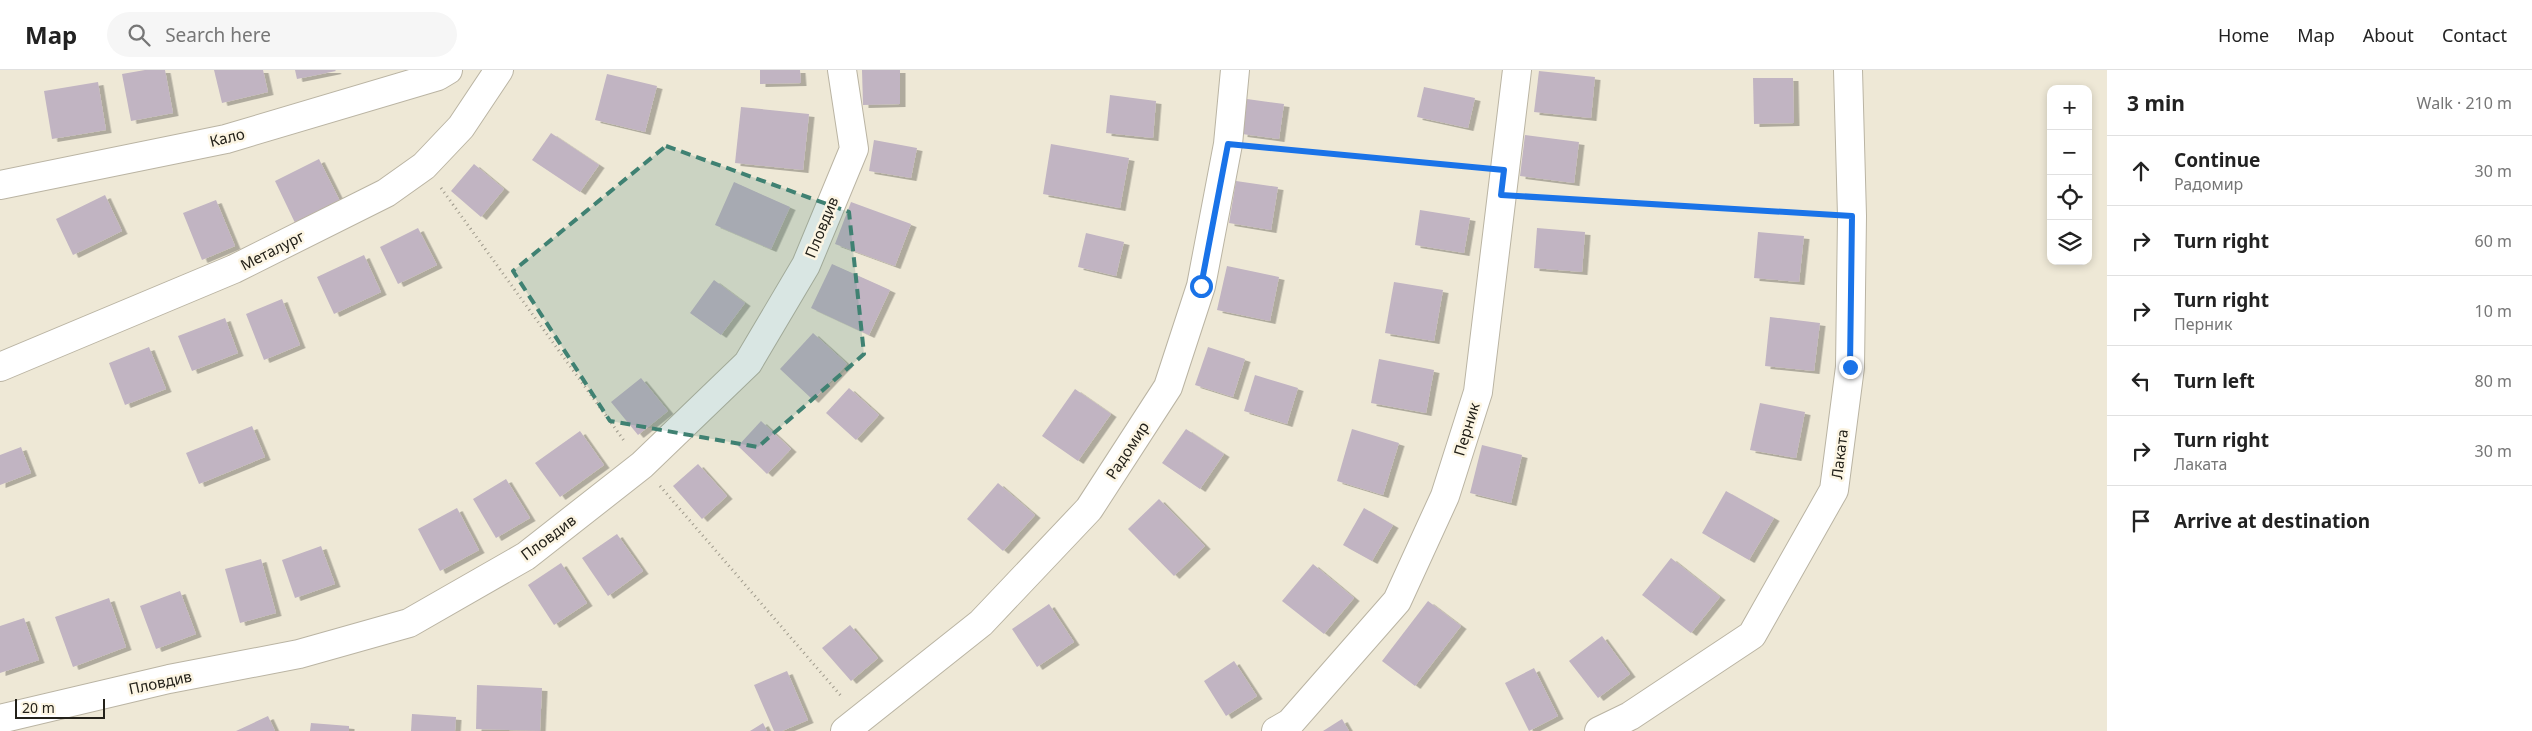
<!DOCTYPE html>
<meta charset="utf-8">
<style>
:root{--surface:#fff;--page:#f6f6f6;--text:#222;--muted:#767676;--line:#e0e0e0}
body{margin:0;font-family:"Noto Sans",sans-serif;background:var(--page);color:var(--text)}
.controls{position:absolute;right:15px;top:15px;display:grid;overflow:hidden;border-radius:10px;box-shadow:0 2px 8px #0003}
.controls button{width:45px;height:45px;display:grid;place-items:center;padding:0;border:0;border-bottom:1px solid var(--line);background:var(--surface);color:var(--text);font:25px sans-serif}
.scale{position:absolute;left:15px;bottom:12px;width:90px;box-sizing:border-box;padding-left:5px;border:2px solid #23211a;border-top:0;font-size:14px;line-height:18px;white-space:nowrap;color:#23211a;-webkit-text-stroke:4px #fcf5e3;paint-order:stroke}
.stop{position:absolute;width:15px;height:15px;margin:-11px;border:4px solid #1a73e8;border-radius:50%;background:#fff}
.stop.end{background:#1a73e8;border-color:#fff;box-shadow:0 1px 5px #0008}
.list{margin:0;padding:0;list-style:none}
h2{display:flex;justify-content:space-between;align-items:center;height:65px;margin:0;padding:0 20px;font-size:21px}
h2 small{font-size:16px;font-weight:400;color:var(--muted)}
.list li{display:grid;grid-template-columns:32px 1fr auto;gap:15px;align-items:center;box-sizing:border-box;height:70px;padding:0 20px;border-top:1px solid var(--line)}
.list b{display:block;font-size:19px;white-space:nowrap}
.list p{margin:0;font-size:16px;white-space:nowrap;color:var(--muted)}
.list em{font-size:16px;font-style:normal;color:var(--muted)}
.icon{flex:none;width:28px;height:28px;fill:none;stroke:currentColor;stroke-width:2;stroke-linecap:round;stroke-linejoin:round}
.map{position:relative;flex:none;width:2107px;height:661px;overflow:hidden}
header{display:flex;align-items:center;gap:30px;box-sizing:border-box;height:70px;padding:0 25px;background:var(--surface);border-bottom:1px solid var(--line)}
header strong{font-size:24px}
nav{display:flex;gap:28px;margin-inline-start:auto;font-size:18px}
.search{width:350px;height:45px;background:var(--page);display:flex;align-items:center;gap:12px;box-sizing:border-box;padding:0 18px;border-radius:28px;color:var(--muted);font-size:19px}
main{display:flex}
aside{flex:1;background:var(--surface)}
.map>svg:first-child{display:block}
.building{fill:#c1b4c2;filter:url(#shadow)}
.lines{fill:none;stroke-linecap:round;stroke-linejoin:round}
.minor-casing{stroke:#bab4a3;stroke-width:30}
.path{stroke:#9f9a8c;stroke-width:3;stroke-dasharray:1 4;stroke-linecap:butt}
.minor{stroke:#fff;stroke-width:28}
.route{stroke:#1a73e8;stroke-width:6}
.marked{fill:#3f8172;fill-opacity:0.2;stroke:#3f8172;stroke-width:4;stroke-dasharray:10 6;stroke-linejoin:round}
.labels{text-anchor:middle;dominant-baseline:central;stroke-width:5;stroke-linejoin:round;paint-order:stroke}
.street-label{font-size:15px;fill:#23211a;stroke:#fcf5e3}
</style>
<header>
<strong>Map</strong>
<div class="search"><svg class="icon" aria-label="search" viewBox="0 0 24 24"><circle cx="10" cy="10" r="6"/><path d="M15 15l6 6"/></svg>Search here</div>
<nav><a>Home</a><a>Map</a><a>About</a><a>Contact</a></nav>
</header>
<main>
<div class="map">
<svg width="2107" height="661" viewBox="0 0 2107 661">
<defs>
<filter id="shadow"><feDropShadow dx="5.5" dy="3" stdDeviation="0" flood-color="#0004"/></filter>
</defs>
<rect width="100%" height="100%" fill="#eee8d6"/>
<g class="building">
<path d="M 145,0 L 165,0 L 173,43 L 131,51 L 122,4 Z"/>
<path d="M 214,0 L 263,0 L 268,22 L 222,33 Z"/>
<path d="M 295,0 L 335,0 L 336,1 L 297,9 Z"/>
<path d="M 760,0 L 800,0 L 801,13 L 760,14 Z"/>
<path d="M 862,0 L 900,0 L 900,34 L 863,35 Z"/>
<path d="M 1539,1 L 1595,7 L 1591,48 L 1534,42 Z"/>
<path d="M 607,4 L 657,16 L 645,62 L 595,50 Z"/>
<path d="M 1753,8 L 1793,8 L 1794,53 L 1754,54 Z"/>
<path d="M 98,12 L 106,60 L 52,69 L 44,21 Z"/>
<path d="M 1424,17 L 1475,28 L 1468,58 L 1417,47 Z"/>
<path d="M 1110,25 L 1156,31 L 1153,68 L 1106,63 Z"/>
<path d="M 1247,29 L 1284,34 L 1279,69 L 1242,64 Z"/>
<path d="M 741,37 L 809,44 L 803,100 L 735,93 Z"/>
<path d="M 551,63 L 599,95 L 580,122 L 532,90 Z"/>
<path d="M 1525,65 L 1579,72 L 1574,113 L 1520,106 Z"/>
<path d="M 874,70 L 917,78 L 911,108 L 869,101 Z"/>
<path d="M 1051,74 L 1129,88 L 1120,138 L 1043,124 Z"/>
<path d="M 319,89 L 342,135 L 297,157 L 275,111 Z"/>
<path d="M 474,94 L 504,119 L 481,147 L 451,121 Z"/>
<path d="M 1236,111 L 1278,117 L 1271,160 L 1229,153 Z"/>
<path d="M 734,112 L 790,137 L 771,179 L 715,155 Z"/>
<path d="M 105,125 L 122,161 L 73,185 L 56,149 Z"/>
<path d="M 216,130 L 235,176 L 202,190 L 183,143 Z"/>
<path d="M 851,132 L 911,154 L 895,196 L 835,174 Z"/>
<path d="M 1420,140 L 1470,148 L 1464,183 L 1415,175 Z"/>
<path d="M 418,158 L 437,195 L 398,214 L 380,177 Z"/>
<path d="M 1537,158 L 1585,162 L 1582,202 L 1534,198 Z"/>
<path d="M 1758,162 L 1804,166 L 1799,212 L 1754,208 Z"/>
<path d="M 1086,163 L 1124,172 L 1116,206 L 1078,197 Z"/>
<path d="M 364,185 L 381,222 L 334,244 L 317,207 Z"/>
<path d="M 832,194 L 890,220 L 869,265 L 811,238 Z"/>
<path d="M 1227,196 L 1279,207 L 1270,251 L 1217,240 Z"/>
<path d="M 714,210 L 745,233 L 721,265 L 690,243 Z"/>
<path d="M 1394,212 L 1443,220 L 1434,271 L 1385,263 Z"/>
<path d="M 282,229 L 300,275 L 264,290 L 246,244 Z"/>
<path d="M 1770,247 L 1820,253 L 1814,301 L 1765,296 Z"/>
<path d="M 225,248 L 238,283 L 192,301 L 178,266 Z"/>
<path d="M 813,263 L 847,294 L 813,330 L 780,299 Z"/>
<path d="M 149,277 L 166,319 L 125,335 L 109,293 Z"/>
<path d="M 1208,277 L 1245,289 L 1233,327 L 1195,315 Z"/>
<path d="M 1379,289 L 1434,300 L 1426,343 L 1371,333 Z"/>
<path d="M 1255,305 L 1298,318 L 1287,354 L 1244,341 Z"/>
<path d="M 641,308 L 668,341 L 638,365 L 611,332 Z"/>
<path d="M 849,318 L 879,345 L 856,370 L 826,343 Z"/>
<path d="M 1075,319 L 1111,344 L 1078,391 L 1042,366 Z"/>
<path d="M 1760,333 L 1805,342 L 1796,388 L 1750,380 Z"/>
<path d="M 761,351 L 791,379 L 767,404 L 738,376 Z"/>
<path d="M 252,356 L 265,387 L 199,414 L 186,383 Z"/>
<path d="M 1186,359 L 1224,384 L 1200,419 L 1162,393 Z"/>
<path d="M 1352,359 L 1399,373 L 1383,425 L 1337,411 Z"/>
<path d="M 580,361 L 604,395 L 560,427 L 535,393 Z"/>
<path d="M 1482,375 L 1522,385 L 1511,433 L 1470,423 Z"/>
<path d="M 21,377 L 31,403 L 0,415 L 0,385 Z"/>
<path d="M 698,394 L 727,426 L 702,449 L 673,416 Z"/>
<path d="M 506,409 L 530,448 L 496,468 L 473,429 Z"/>
<path d="M 998,413 L 1035,445 L 1003,481 L 967,449 Z"/>
<path d="M 1726,421 L 1774,448 L 1749,490 L 1702,463 Z"/>
<path d="M 1159,429 L 1205,476 L 1174,506 L 1128,459 Z"/>
<path d="M 457,438 L 479,480 L 440,501 L 418,459 Z"/>
<path d="M 1364,438 L 1393,455 L 1372,491 L 1343,475 Z"/>
<path d="M 617,464 L 643,501 L 608,526 L 582,488 Z"/>
<path d="M 321,476 L 335,514 L 295,528 L 282,490 Z"/>
<path d="M 1671,488 L 1720,527 L 1691,563 L 1642,525 Z"/>
<path d="M 261,489 L 276,543 L 240,553 L 225,499 Z"/>
<path d="M 561,493 L 587,533 L 554,555 L 528,515 Z"/>
<path d="M 1313,494 L 1354,528 L 1324,564 L 1282,531 Z"/>
<path d="M 180,521 L 196,564 L 156,579 L 140,536 Z"/>
<path d="M 109,528 L 126,577 L 73,597 L 55,547 Z"/>
<path d="M 1428,531 L 1461,556 L 1415,616 L 1382,591 Z"/>
<path d="M 1049,534 L 1074,572 L 1037,597 L 1012,559 Z"/>
<path d="M 24,548 L 39,590 L 0,603 L 0,556 Z"/>
<path d="M 850,555 L 878,588 L 851,611 L 822,578 Z"/>
<path d="M 1602,566 L 1630,604 L 1598,628 L 1569,591 Z"/>
<path d="M 1234,591 L 1257,626 L 1226,646 L 1204,611 Z"/>
<path d="M 1534,598 L 1558,646 L 1529,661 L 1505,613 Z"/>
<path d="M 787,601 L 808,650 L 782,661 L 774,661 L 754,615 Z"/>
<path d="M 477,615 L 542,618 L 540,661 L 476,659 Z"/>
<path d="M 412,644 L 456,647 L 455,661 L 411,661 Z"/>
<path d="M 268,646 L 275,661 L 236,661 Z"/>
<path d="M 1342,649 L 1349,661 L 1323,661 Z"/>
<path d="M 311,653 L 349,656 L 349,661 L 310,661 Z"/>
<path d="M 763,653 L 767,661 L 750,661 Z"/>
</g>
<g class="lines">
<g class="minor-casing">
<g id="minor">
<path d="M 0,115 L 226,69 L 438,6 L 448,0"/>
<path d="M 0,297 L 234,199 L 386,123 L 424,96 L 461,57 L 499,0"/>
<path d="M 0,649 L 169,609 L 299,584 L 409,553 L 526,486 L 642,395 L 748,293 L 806,195 L 854,79 L 842,0"/>
<path d="M 845,661 L 981,553 L 1089,439 L 1168,317 L 1201,216 L 1228,74 L 1235,0"/>
<path d="M 1276,661 L 1290,653 L 1397,531 L 1445,426 L 1478,322 L 1517,0"/>
<path d="M 1599,661 L 1630,646 L 1752,565 L 1834,420 L 1850,297 L 1852,146 L 1848,0"/>
</g>
</g>
<g class="path">
<path d="M 1256,77 L 1476,97"/>
<path d="M 441,118 L 625,372"/>
<path d="M 1532,127 L 1822,144"/>
<path d="M 660,416 L 842,627"/>
</g>
<use href="#minor" class="minor"/>
</g>
<g class="lines">
<path class="route" d="M 1201,216 L 1228,74 L 1504,100 L 1501,125 L 1852,146 L 1850,297"/>
</g>
<path class="marked" d="M 666,76 L 849,142 L 864,284 L 758,377 L 610,351 L 513,201 Z"/>
<g class="labels">
<g class="street-label">
<text transform="translate(227 67) rotate(-14)">Кало</text>
<text transform="translate(821 157) rotate(-68)">Пловдив</text>
<text transform="translate(272 180) rotate(-27)">Металург</text>
<text transform="translate(1466 359) rotate(-73)">Перник</text>
<text transform="translate(1127 380) rotate(-57)">Радомир</text>
<text transform="translate(1839 384) rotate(-83)">Лаката</text>
<text transform="translate(548 467) rotate(-37)">Пловдив</text>
<text transform="translate(160 612) rotate(-12)">Пловдив</text>
</g>
</g>
</svg>
<div class="controls">
<button>+</button>
<button>−</button>
<button><svg class="icon" aria-label="locate" viewBox="0 0 24 24"><circle cx="12" cy="12" r="6"/><path d="M12 2v4M12 18v4M2 12h4M18 12h4"/></svg></button>
<button><svg class="icon" aria-label="layers" viewBox="0 0 24 24"><path d="M12 4l9 5-9 5-9-5zM3 14l9 5 9-5"/></svg></button>
</div>
<div class="scale">20 m</div>
<div class="stop" style="left:1201px;top:216px"></div>
<div class="stop end" style="left:1850px;top:297px"></div>
</div>
<aside>
<h2>3 min<small>Walk · 210 m</small></h2>
<ul class="list">
<li><svg class="icon" aria-label="ahead" viewBox="0 0 24 24"><path d="M12 20V5M6 11l6-6 6 6"/></svg><div><b>Continue</b><p>Радомир</p></div><em>30 m</em></li>
<li><svg class="icon" aria-label="right" viewBox="0 0 24 24"><path d="M7 20v-9h11M14 6l5 5-5 5"/></svg><div><b>Turn right</b></div><em>60 m</em></li>
<li><svg class="icon" aria-label="right" viewBox="0 0 24 24"><path d="M7 20v-9h11M14 6l5 5-5 5"/></svg><div><b>Turn right</b><p>Перник</p></div><em>10 m</em></li>
<li><svg class="icon" aria-label="left" viewBox="0 0 24 24"><path d="M17 20v-9H6M10 6l-5 5 5 5"/></svg><div><b>Turn left</b></div><em>80 m</em></li>
<li><svg class="icon" aria-label="right" viewBox="0 0 24 24"><path d="M7 20v-9h11M14 6l5 5-5 5"/></svg><div><b>Turn right</b><p>Лаката</p></div><em>30 m</em></li>
<li><svg class="icon" aria-label="arrive" viewBox="0 0 24 24"><path d="M6 21V4h12l-3 4 3 4H6"/></svg><div><b>Arrive at destination</b></div></li>
</ul>
</aside>
</main>
